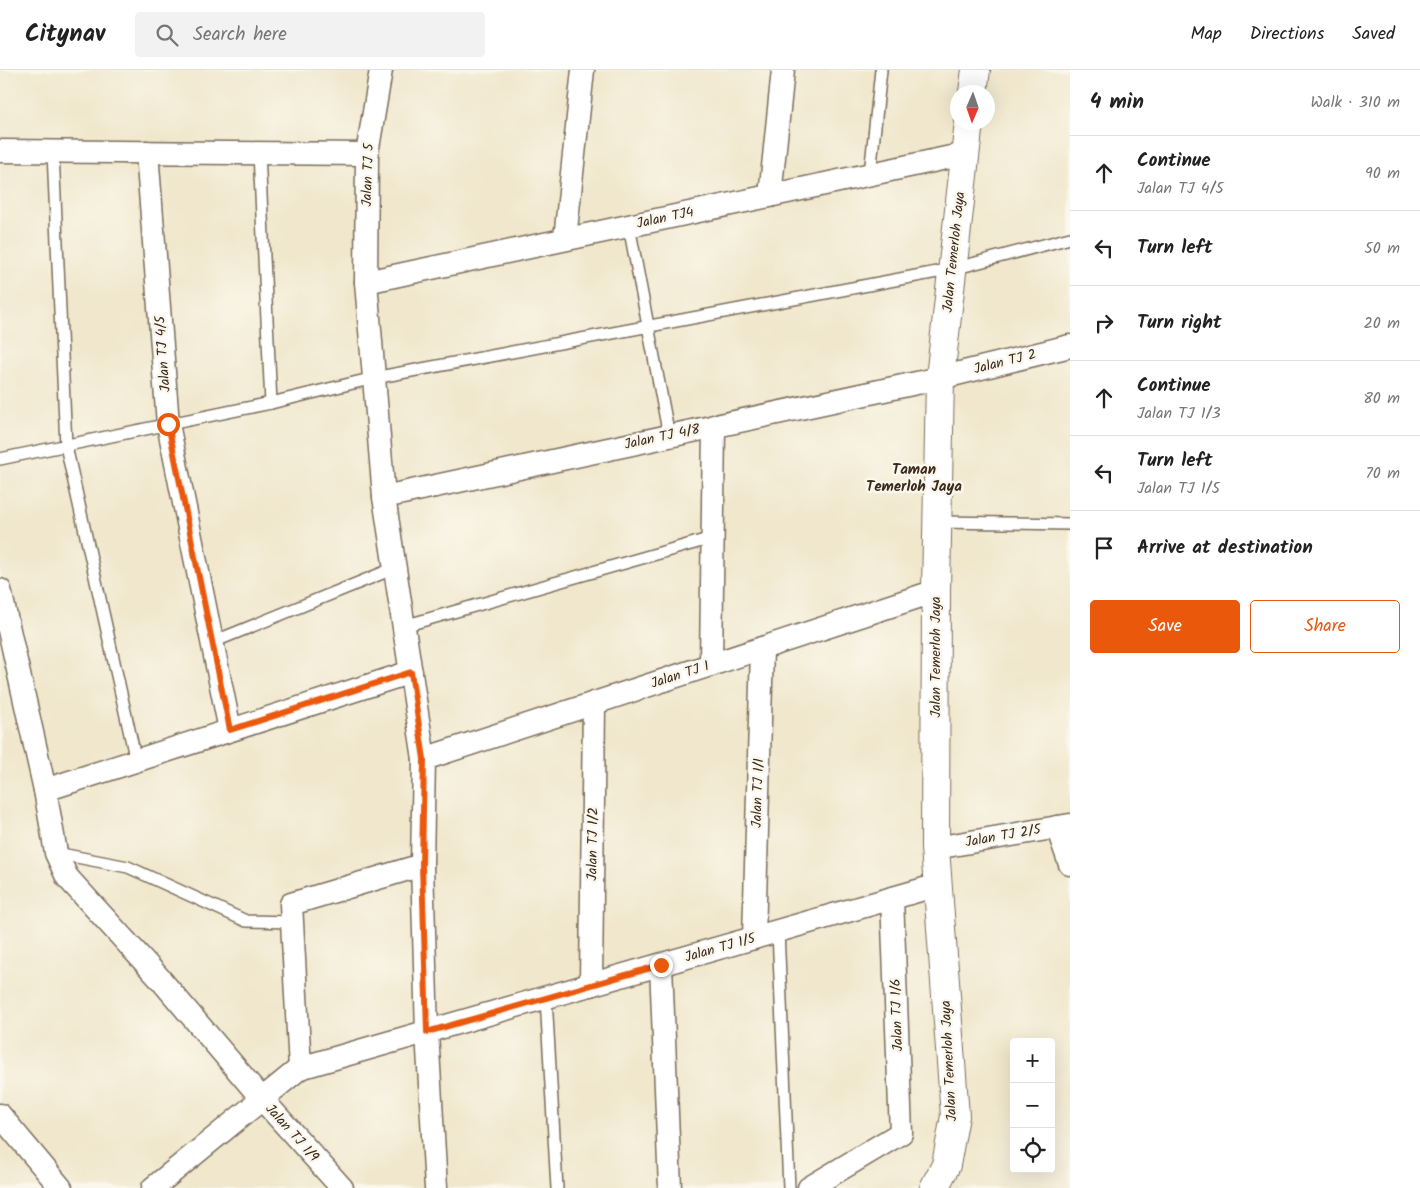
<!DOCTYPE html>
<meta charset="utf-8">
<style>
:root{--surface:#fff;--page:#f2f2f2;--text:#222;--muted:#767676;--line:#e0e0e0;--accent:#ea580c}
body{margin:0;font-family:Kalam,sans-serif;background:var(--page);color:var(--text)}
.controls{position:absolute;right:15px;bottom:15px;display:grid;overflow:hidden;border-radius:5px;box-shadow:0 5px 20px #0002}
.controls button{width:45px;height:45px;display:grid;place-items:center;padding:0;border:0;border-bottom:1px solid var(--line);background:var(--surface);color:var(--text);font:25px sans-serif}
.compass{position:absolute;left:950px;top:15px;width:45px;height:45px;border-radius:50%;background:var(--surface);box-shadow:0 5px 20px #0002;rotate:182deg}
.stop{position:absolute;width:15px;height:15px;margin:-11px;border:4px solid #ea580c;border-radius:50%;background:#fff}
.stop.end{background:#ea580c;border-color:#fff;box-shadow:0 1px 5px #0008}
.list{margin:0;padding:0;list-style:none}
h2{display:flex;justify-content:space-between;align-items:center;height:65px;margin:0;padding:0 20px;font-size:21px}
h2 small{font-size:16px;font-weight:400;color:var(--muted)}
.list li{display:grid;grid-template-columns:32px 1fr auto;gap:15px;align-items:center;box-sizing:border-box;height:75px;padding:0 20px;border-top:1px solid var(--line)}
.list b{display:block;font-size:19px;white-space:nowrap}
.list p{margin:0;font-size:16px;white-space:nowrap;color:var(--muted)}
.list em{font-size:16px;font-style:normal;color:var(--muted)}
.actions{display:flex;gap:10px;padding:15px 20px}
.actions a{flex:1;padding:11px 0;border:1px solid var(--accent);border-radius:5px;text-align:center;font-size:18px;color:var(--accent)}
.actions .main{background:var(--accent);color:#fff}
.icon{flex:none;width:28px;height:28px;fill:none;stroke:currentColor;stroke-width:2;stroke-linecap:round;stroke-linejoin:round}
.map{position:relative;flex:none;width:1070px;height:1118px;overflow:hidden}
header{display:flex;align-items:center;gap:30px;box-sizing:border-box;height:70px;padding:0 25px;background:var(--surface);border-bottom:1px solid var(--line)}
header strong{font-size:24px}
nav{display:flex;gap:28px;margin-inline-start:auto;font-size:18px}
.search{width:350px;height:45px;background:var(--page);display:flex;align-items:center;gap:12px;box-sizing:border-box;padding:0 18px;border-radius:5px;color:var(--muted);font-size:19px}
main{display:flex}
aside{flex:1;background:var(--surface)}
.map>svg:first-child{display:block}
.lines{fill:none;stroke-linecap:round;stroke-linejoin:round}
.service-casing{stroke:#7a6c5b;stroke-width:14}
.minor-casing{stroke:#7a6c5b;stroke-width:25}
.tertiary-casing{stroke:#7a6c5b;stroke-width:30}
.service{stroke:#fff;stroke-width:11}
.minor{stroke:#fff;stroke-width:22}
.tertiary{stroke:#fff;stroke-width:28}
.route{stroke:#ea580c;stroke-width:6}
.labels{text-anchor:middle;dominant-baseline:central;stroke-width:5;stroke-linejoin:round;paint-order:stroke}
.street-label{font-size:14px;fill:#3b2a1e;stroke:#fbf7ec}
.neighbourhood-label{font-size:15px;font-weight:bold;fill:#3b2a1e;stroke:#fbf7ec}
</style>
<header>
<strong>Citynav</strong>
<div class="search"><svg class="icon" aria-label="search" viewBox="0 0 24 24"><circle cx="10" cy="10" r="6"/><path d="M15 15l6 6"/></svg>Search here</div>
<nav><a>Map</a><a>Directions</a><a>Saved</a></nav>
</header>
<main>
<div class="map">
<svg width="1070" height="1118" viewBox="0 0 1070 1118">
<rect width="100%" height="100%" fill="#fbf7ec"/>
<filter id="ink" filterUnits="userSpaceOnUse"><feTurbulence type="fractalNoise" baseFrequency=".02" numOctaves="2"/><feDisplacementMap in="SourceGraphic" scale="10" xChannelSelector="R" yChannelSelector="G"/><feConvolveMatrix kernelMatrix="1 2 1 2 8 2 1 2 1" color-interpolation-filters="sRGB"/></filter>
<filter id="wash" filterUnits="userSpaceOnUse"><feTurbulence type="fractalNoise" baseFrequency=".0096" numOctaves="4" result="noise"/><feDisplacementMap in="SourceGraphic" scale="20" xChannelSelector="R" yChannelSelector="G"/><feGaussianBlur stdDeviation="1.12" result="paint"/><feColorMatrix in="noise" values="0 0 0 0 0 0 0 0 0 0 0 0 0 0 0 0 0 1.4 0 .05"/><feComposite in="paint" operator="in"/></filter>
<g filter="url(#wash)">
<rect width="100%" height="100%" fill="#f0e7cc"/>
</g>
<g filter="url(#ink)">
<g class="lines">
<g class="service-casing">
<g id="service">
<path d="M 53,82 L 66,376 L 136,691"/>
<path d="M 259,83 L 271,333"/>
<path d="M 870,104 L 881,0"/>
<path d="M 629,156 L 669,366"/>
<path d="M 0,389 L 271,333 L 374,308 L 953,199 L 1070,168"/>
<path d="M 938,452 L 1070,454"/>
<path d="M 404,556 L 712,468"/>
<path d="M 213,572 L 395,498"/>
<path d="M 56,783 L 128,797 L 246,851 L 292,852"/>
<path d="M 778,861 L 789,1118"/>
<path d="M 546,928 L 557,1118"/>
</g>
</g>
<g class="minor-casing">
<g id="minor">
<path d="M 381,0 L 367,84 L 366,212 L 384,427 L 424,689 L 422,795 L 427,962 L 436,1118"/>
<path d="M 0,81 L 367,84"/>
<path d="M 147,82 L 168,354 L 230,660"/>
<path d="M 770,126 L 783,0"/>
<path d="M 565,169 L 583,0"/>
<path d="M 366,212 L 965,84"/>
<path d="M 384,427 L 940,308 L 1070,276"/>
<path d="M 0,520 L 45,720 L 56,783 L 67,807 L 161,910 L 262,1029 L 342,1118"/>
<path d="M 711,595 L 714,356"/>
<path d="M 424,689 L 936,521"/>
<path d="M 45,720 L 411,602"/>
<path d="M 1057,757 L 1070,794"/>
<path d="M 935,778 L 1070,755"/>
<path d="M 754,868 L 762,578"/>
<path d="M 661,895 L 670,1118"/>
<path d="M 591,915 L 594,633"/>
<path d="M 300,998 L 291,834 L 422,795"/>
<path d="M 0,1045 L 61,1118"/>
<path d="M 153,1118 L 300,998 L 938,815"/>
<path d="M 809,1118 L 901,1063 L 892,828"/>
</g>
</g>
<g class="tertiary-casing">
<g id="tertiary">
<path d="M 973,22 L 976,0"/>
<path d="M 934,1118 L 946,1095 L 955,1046 L 935,778 L 936,521 L 940,308 L 969,52"/>
</g>
</g>
<use href="#service" class="service"/>
<use href="#minor" class="minor"/>
<use href="#tertiary" class="tertiary"/>
</g>
</g>
<g class="lines" filter="url(#ink)">
<path class="route" d="M 168,354 L 230,660 L 411,602 L 424,689 L 422,795 L 427,962 L 661,895"/>
</g>
<g class="labels">
<g class="street-label">
<text transform="translate(368 105) rotate(-88)">Jalan TJ 5</text>
<text transform="translate(665 148) rotate(-12)">Jalan TJ4</text>
<text transform="translate(954 182) rotate(-84)">Jalan Temerloh Jaya</text>
<text transform="translate(163 284) rotate(-94)">Jalan TJ 4/5</text>
<text transform="translate(1005 292) rotate(-14)">Jalan TJ 2</text>
<text transform="translate(662 367) rotate(-12)">Jalan TJ 4/8</text>
<text transform="translate(936 587) rotate(-90)">Jalan Temerloh Jaya</text>
<text transform="translate(680 605) rotate(-18)">Jalan TJ 1</text>
<text transform="translate(758 723) rotate(-88)">Jalan TJ 1/1</text>
<text transform="translate(1003 766) rotate(-10)">Jalan TJ 2/5</text>
<text transform="translate(593 774) rotate(-89)">Jalan TJ 1/2</text>
<text transform="translate(720 878) rotate(-16)">Jalan TJ 1/5</text>
<text transform="translate(897 945) rotate(-92)">Jalan TJ 1/6</text>
<text transform="translate(949 991) rotate(-93)">Jalan Temerloh Jaya</text>
<text transform="translate(292 1063) rotate(48)">Jalan TJ 1/9</text>
</g>
<g class="neighbourhood-label">
<text x="914" y="400">Taman<tspan x="914" dy="17">Temerloh Jaya</tspan></text>
</g>
</g>
</svg>
<div class="controls">
<button>+</button>
<button>−</button>
<button><svg class="icon" aria-label="locate" viewBox="0 0 24 24"><circle cx="12" cy="12" r="6"/><path d="M12 2v4M12 18v4M2 12h4M18 12h4"/></svg></button>
</div>
<svg class="compass" viewBox="-18 -18 36 36"><path d="M0-13l5 13h-10z" fill="#e53935"/><path d="M0 13l5-13h-10z" fill="#767676"/></svg>
<div class="stop" style="left:168px;top:354px"></div>
<div class="stop end" style="left:661px;top:895px"></div>
</div>
<aside>
<h2>4 min<small>Walk · 310 m</small></h2>
<ul class="list">
<li><svg class="icon" aria-label="ahead" viewBox="0 0 24 24"><path d="M12 20V5M6 11l6-6 6 6"/></svg><div><b>Continue</b><p>Jalan TJ 4/5</p></div><em>90 m</em></li>
<li><svg class="icon" aria-label="left" viewBox="0 0 24 24"><path d="M17 20v-9H6M10 6l-5 5 5 5"/></svg><div><b>Turn left</b></div><em>50 m</em></li>
<li><svg class="icon" aria-label="right" viewBox="0 0 24 24"><path d="M7 20v-9h11M14 6l5 5-5 5"/></svg><div><b>Turn right</b></div><em>20 m</em></li>
<li><svg class="icon" aria-label="ahead" viewBox="0 0 24 24"><path d="M12 20V5M6 11l6-6 6 6"/></svg><div><b>Continue</b><p>Jalan TJ 1/3</p></div><em>80 m</em></li>
<li><svg class="icon" aria-label="left" viewBox="0 0 24 24"><path d="M17 20v-9H6M10 6l-5 5 5 5"/></svg><div><b>Turn left</b><p>Jalan TJ 1/5</p></div><em>70 m</em></li>
<li><svg class="icon" aria-label="arrive" viewBox="0 0 24 24"><path d="M6 21V4h12l-3 4 3 4H6"/></svg><div><b>Arrive at destination</b></div></li>
</ul>
<div class="actions"><a class="main">Save</a><a>Share</a></div>
</aside>
</main>
